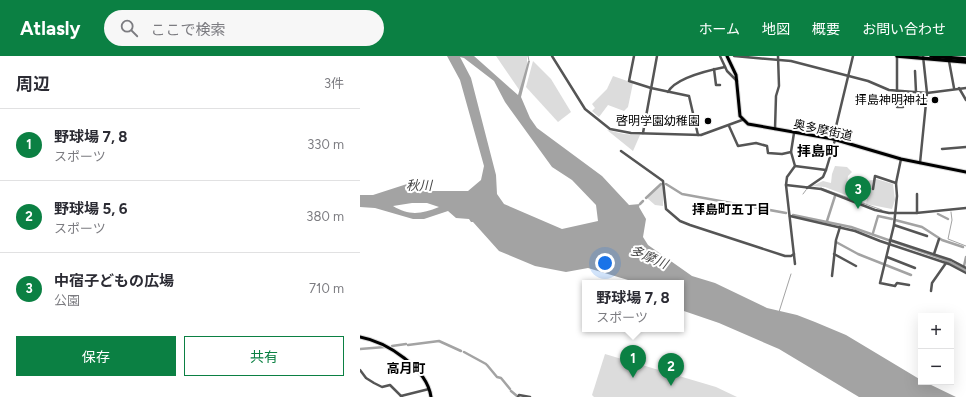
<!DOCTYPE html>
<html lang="ja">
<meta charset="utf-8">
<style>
:root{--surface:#fff;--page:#f7f7f7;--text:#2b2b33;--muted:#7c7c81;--line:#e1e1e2;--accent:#0b8043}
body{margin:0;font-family:Figtree,"Noto Sans JP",sans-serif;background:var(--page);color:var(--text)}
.controls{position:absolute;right:12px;bottom:12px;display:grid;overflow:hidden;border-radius:0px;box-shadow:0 4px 16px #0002}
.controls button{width:36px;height:36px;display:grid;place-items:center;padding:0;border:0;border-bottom:1px solid var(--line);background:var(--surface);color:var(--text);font:20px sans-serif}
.you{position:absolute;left:245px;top:207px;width:14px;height:14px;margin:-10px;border:3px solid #fff;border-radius:50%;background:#1a73e8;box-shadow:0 0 0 6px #1a73e833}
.badge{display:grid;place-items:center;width:26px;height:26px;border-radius:50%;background:var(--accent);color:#fff;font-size:13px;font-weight:700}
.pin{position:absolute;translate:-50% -33px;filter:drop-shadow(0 1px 2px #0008)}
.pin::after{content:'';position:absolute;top:21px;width:14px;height:12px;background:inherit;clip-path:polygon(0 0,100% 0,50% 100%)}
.popup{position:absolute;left:222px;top:224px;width:102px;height:52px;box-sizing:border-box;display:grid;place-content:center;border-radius:0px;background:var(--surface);filter:drop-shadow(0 1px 3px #0005);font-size:13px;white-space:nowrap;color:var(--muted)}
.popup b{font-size:15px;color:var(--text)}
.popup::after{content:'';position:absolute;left:50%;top:100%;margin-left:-8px;border:8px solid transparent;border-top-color:var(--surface)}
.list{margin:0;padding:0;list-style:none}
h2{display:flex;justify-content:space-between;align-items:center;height:52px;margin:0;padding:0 16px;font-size:17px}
h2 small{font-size:13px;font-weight:400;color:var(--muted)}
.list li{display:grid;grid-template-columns:26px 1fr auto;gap:12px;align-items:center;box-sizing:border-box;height:72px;padding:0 16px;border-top:1px solid var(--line)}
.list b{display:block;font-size:15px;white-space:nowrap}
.list p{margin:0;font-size:13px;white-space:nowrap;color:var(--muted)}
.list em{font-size:13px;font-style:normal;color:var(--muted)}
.actions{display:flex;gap:8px;padding:12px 16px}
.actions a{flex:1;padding:9px 0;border:1px solid var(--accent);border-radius:0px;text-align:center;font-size:14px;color:var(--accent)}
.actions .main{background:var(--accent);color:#fff}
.icon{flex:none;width:22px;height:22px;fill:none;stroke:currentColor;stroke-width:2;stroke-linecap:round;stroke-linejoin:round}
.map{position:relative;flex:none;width:606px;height:341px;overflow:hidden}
header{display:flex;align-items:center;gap:24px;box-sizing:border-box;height:56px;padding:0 20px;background:var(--accent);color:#fff}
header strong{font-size:19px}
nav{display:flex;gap:22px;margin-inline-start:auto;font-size:14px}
.search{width:280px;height:36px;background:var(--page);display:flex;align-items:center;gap:10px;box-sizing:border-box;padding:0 14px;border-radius:22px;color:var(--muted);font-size:15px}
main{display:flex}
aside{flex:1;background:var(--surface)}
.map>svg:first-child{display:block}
.green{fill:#dcdcdc}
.water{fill:#a3a3a3;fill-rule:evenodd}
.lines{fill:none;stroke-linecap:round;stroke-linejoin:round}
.stream{stroke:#a3a3a3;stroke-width:1}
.canal{stroke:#a3a3a3;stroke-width:2.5}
.major-casing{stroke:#dbdbdb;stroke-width:5}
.highway-casing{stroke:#dbdbdb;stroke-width:5.5}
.minor{stroke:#555;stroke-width:2.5}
.major{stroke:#000;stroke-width:3}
.highway{stroke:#000;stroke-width:3.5}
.poi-dot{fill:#000;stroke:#fff;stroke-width:1.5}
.labels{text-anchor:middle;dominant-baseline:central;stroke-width:4;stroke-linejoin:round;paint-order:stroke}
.poi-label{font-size:12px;fill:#000;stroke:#fff;text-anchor:end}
.street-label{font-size:12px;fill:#000;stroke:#fff}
.water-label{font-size:13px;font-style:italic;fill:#444;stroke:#fff}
.neighbourhood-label{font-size:13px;font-weight:bold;fill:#000;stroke:#fff}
.quarter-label{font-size:14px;font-weight:bold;fill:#000;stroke:#fff}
</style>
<header>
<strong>Atlasly</strong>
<div class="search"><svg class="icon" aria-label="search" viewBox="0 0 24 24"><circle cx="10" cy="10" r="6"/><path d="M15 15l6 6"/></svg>ここで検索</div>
<nav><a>ホーム</a><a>地図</a><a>概要</a><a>お問い合わせ</a></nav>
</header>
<main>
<aside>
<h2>周辺<small>3件</small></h2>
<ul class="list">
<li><span class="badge">1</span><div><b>野球場 7, 8</b><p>スポーツ</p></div><em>330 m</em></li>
<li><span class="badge">2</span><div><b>野球場 5, 6</b><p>スポーツ</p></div><em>380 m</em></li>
<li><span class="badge">3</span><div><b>中宿子どもの広場</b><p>公園</p></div><em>710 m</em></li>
</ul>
<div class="actions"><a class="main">保存</a><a>共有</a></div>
</aside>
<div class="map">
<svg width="606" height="341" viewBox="0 0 606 341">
<rect width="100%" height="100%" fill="#fff"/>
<g class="green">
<path d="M 136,0 L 167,0 L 167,11 L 160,35 Z"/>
<path d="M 173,5 L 191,23 L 211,56 L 198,66 L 166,31 Z"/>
<path d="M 253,20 L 273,27 L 268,51 L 264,55 L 248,49 L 239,61 L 232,55 L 235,52 L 232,48 L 247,33 Z"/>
<path d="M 247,74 L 264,78 L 280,79 L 273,95 Z"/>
<path d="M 475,110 L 487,111 L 492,116 L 488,120 L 486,135 L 500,140 L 501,145 L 465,131 L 452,130 L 463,125 L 471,127 L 472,118 Z"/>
<path d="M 513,122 L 533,128 L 535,144 L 532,153 L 506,148 L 507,143 L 502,141 L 504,125 L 513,124 Z"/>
<path d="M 302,128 L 303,131 L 303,150 L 295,149 L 287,142 Z"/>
<path d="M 245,298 L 356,331 L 377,341 L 234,341 L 232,339 Z"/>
</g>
<path class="water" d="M 87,0 L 114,0 L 158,39 L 168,5 L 170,5 L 161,41 L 170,62 L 177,72 L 242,120 L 269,149 L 280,148 L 279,151 L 286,163 L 283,181 L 288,189 L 332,220 L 355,227 L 407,252 L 437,259 L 455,266 L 486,279 L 561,324 L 561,326 L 565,326 L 596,341 L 499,341 L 419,293 L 359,267 L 321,254 L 321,227 L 278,227 L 228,212 L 206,216 L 175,210 L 139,195 L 113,166 L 111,166 L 109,163 L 96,162 L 88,155 L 64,163 L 53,163 L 15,152 L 0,151 L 0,139 L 13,139 L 47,128 L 53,135 L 108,135 L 121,124 L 124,110 L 100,24 ZM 100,1 L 104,2 L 134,25 L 145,46 L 192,111 L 212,124 L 236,149 L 238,165 L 202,173 L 144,148 L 137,138 L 136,119 L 111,22 ZM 52,147 L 67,147 L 79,151 C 62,158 49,160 33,150 Z"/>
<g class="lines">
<g class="stream">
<path d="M 168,0 L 169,5"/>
<path d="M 461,132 L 522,154"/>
<path d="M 443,138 L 446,134"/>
<path d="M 591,156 L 592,164 L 588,183 L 606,190"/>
<path d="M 419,256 L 431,218"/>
</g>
<g class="canal">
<path d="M 306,128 L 322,138 L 426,157"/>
<path d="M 286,142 L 301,128"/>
<path d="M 280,148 L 283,145"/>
<path d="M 578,158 L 588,163"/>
<path d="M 433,159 L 491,171 L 583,203 L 606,214"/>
<path d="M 535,164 L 562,171 L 582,184 L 603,191"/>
<path d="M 467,165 L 475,140"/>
<path d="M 513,177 L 518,160 L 532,163"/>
<path d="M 476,186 L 498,198 L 551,219"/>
<path d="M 604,210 L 606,201"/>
<path d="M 48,289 L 79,285 L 101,295"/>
<path d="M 32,290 L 46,288"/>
<path d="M 0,293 L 25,291"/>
<path d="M 104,296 L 126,308"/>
<path d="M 127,309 L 137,321 L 141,322 L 150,333"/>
<path d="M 151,335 L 157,340"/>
</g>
<g class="major-casing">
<g id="major">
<path d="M 367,0 L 376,19 L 380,60 L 388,68 L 473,83 L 541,103 L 606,116"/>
<path d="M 0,281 C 27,286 67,312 71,341"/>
</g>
</g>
<g class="highway-casing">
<g id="highway">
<path d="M 537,0 L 606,6"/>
<path d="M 571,0 L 606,3"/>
</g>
</g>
<g class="minor">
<path d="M 192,0 L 225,53 L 250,73 L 271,77 L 341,79 L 382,64"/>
<path d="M 274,0 L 269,25 L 291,32 L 329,40 L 338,79"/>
<path d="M 360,0 L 367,15 L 377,25"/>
<path d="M 374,0 L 431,5 L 508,25 L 529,34 L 567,37 L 606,32"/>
<path d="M 537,0 L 537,51 L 543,51"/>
<path d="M 589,5 L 594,32"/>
<path d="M 354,13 L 356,29 L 360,29"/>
<path d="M 555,15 L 556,36"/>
<path d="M 599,32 L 606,44"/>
<path d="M 308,36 C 316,21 350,14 365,11"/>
<path d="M 369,70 L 378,90 L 396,87 L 407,90 L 408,97 L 422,98 L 431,96"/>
<path d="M 415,73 L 416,40 L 419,30 L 418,0"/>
<path d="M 283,77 L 297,0"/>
<path d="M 434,77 L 431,96 L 435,110 L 427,121 L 426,129 L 435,208"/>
<path d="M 473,83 L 493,0"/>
<path d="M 582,93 L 606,91"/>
<path d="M 261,95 L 303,125 L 306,153 L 320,165 L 330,169 L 425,200 L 431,200 L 434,198"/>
<path d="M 541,103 L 536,127 L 537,140 L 534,169 L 520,227 L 535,230 L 537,227 L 549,229"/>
<path d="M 560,107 L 567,37 L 563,0"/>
<path d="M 435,110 L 466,114"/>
<path d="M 426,129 L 461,133 L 515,154 L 529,157 L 556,157 L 606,152"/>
<path d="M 447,132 L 463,121 L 466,114 L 475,84"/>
<path d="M 513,133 L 515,120 L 536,127"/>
<path d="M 557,138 L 557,157"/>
<path d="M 430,160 L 495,175 L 520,185 L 589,208 L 606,217"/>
<path d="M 534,169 L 567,180"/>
<path d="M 530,184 L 591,204 L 606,212"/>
<path d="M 474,198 L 496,210"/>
<path d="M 574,198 L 579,183"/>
<path d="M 527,201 L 555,212"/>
<path d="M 472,220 L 476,184 L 480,171"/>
<path d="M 571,235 L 572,227 L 586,207"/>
<path d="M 0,314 L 6,322 L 14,327 L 22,331 L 30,329 L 42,341"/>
<path d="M 41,340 L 69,333"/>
<path d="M 158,341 L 159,339 L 170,341"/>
</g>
<use href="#major" class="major"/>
<use href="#highway" class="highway"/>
</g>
<g class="poi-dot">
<circle cx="575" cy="44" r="4"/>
<circle cx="348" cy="65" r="4"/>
</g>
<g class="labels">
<g class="poi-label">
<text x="567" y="44">拝島神明神社</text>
<text x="340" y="65">啓明学園幼稚園</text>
</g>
<g class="street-label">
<text transform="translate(463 74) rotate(12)">奥多摩街道</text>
</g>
<g class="water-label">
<text x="59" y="129">秋川</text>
<text transform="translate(289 201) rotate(23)">多摩川</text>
</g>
<g class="neighbourhood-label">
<text x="371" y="153">拝島町五丁目</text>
<text x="46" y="312">高月町</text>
</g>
<g class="quarter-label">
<text x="458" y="95">拝島町</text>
</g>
</g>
</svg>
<div class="controls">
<button>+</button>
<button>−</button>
</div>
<div class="you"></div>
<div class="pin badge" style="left:273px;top:322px">1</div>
<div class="popup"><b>野球場 7, 8</b>スポーツ</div>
<div class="pin badge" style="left:311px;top:330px">2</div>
<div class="pin badge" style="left:498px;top:153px">3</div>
</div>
</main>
